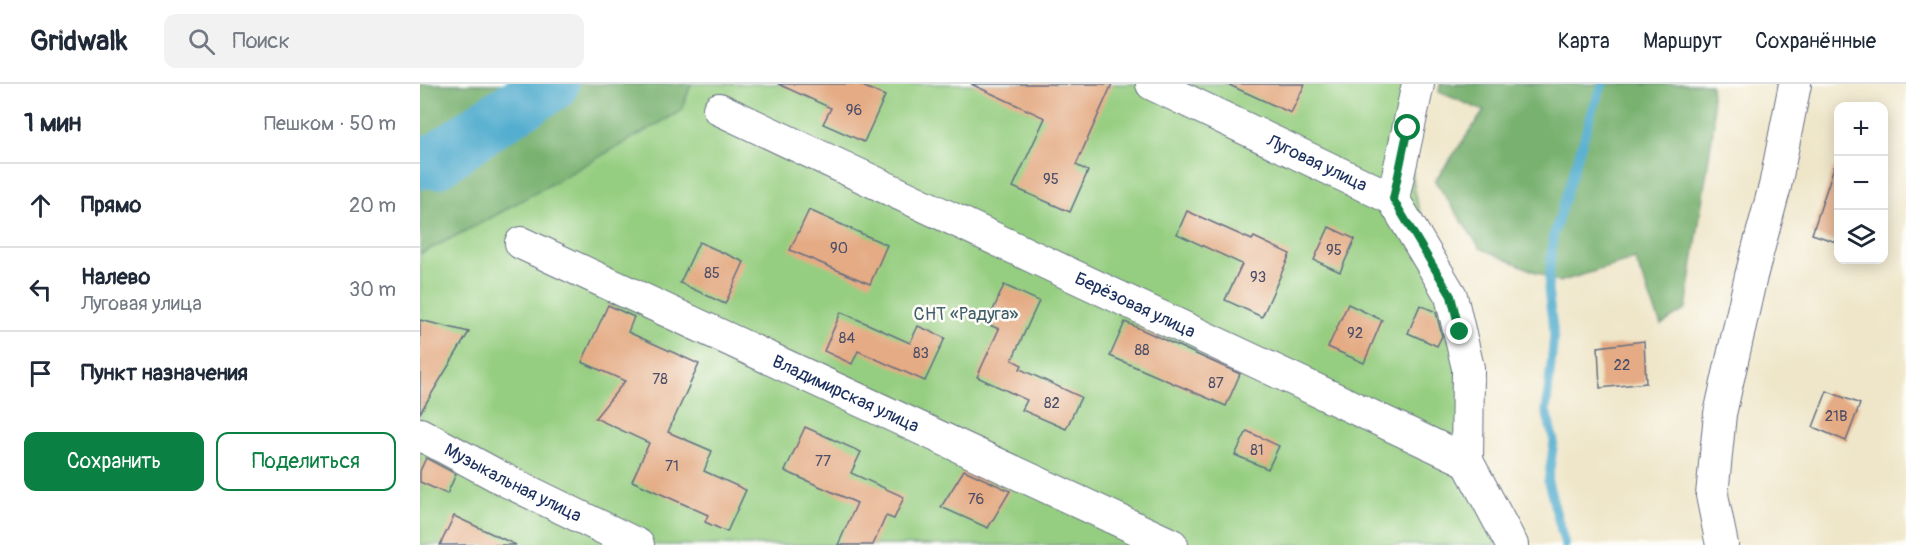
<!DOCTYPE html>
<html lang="ru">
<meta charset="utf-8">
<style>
:root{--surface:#fff;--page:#f2f2f3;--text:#1f2937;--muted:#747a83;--line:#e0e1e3;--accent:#0b8043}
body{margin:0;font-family:Pangolin,sans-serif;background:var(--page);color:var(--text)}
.controls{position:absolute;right:18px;top:18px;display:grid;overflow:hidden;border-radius:12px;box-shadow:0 3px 15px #0003}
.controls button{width:54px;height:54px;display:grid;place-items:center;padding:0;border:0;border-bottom:2px solid var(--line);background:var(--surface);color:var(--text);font:30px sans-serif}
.stop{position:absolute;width:18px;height:18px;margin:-14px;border:4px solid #0b8043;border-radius:50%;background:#fff}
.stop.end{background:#0b8043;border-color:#fff;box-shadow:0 2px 6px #0008}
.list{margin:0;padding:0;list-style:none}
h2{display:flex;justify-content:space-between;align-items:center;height:78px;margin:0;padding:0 24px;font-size:26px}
h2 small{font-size:20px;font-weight:400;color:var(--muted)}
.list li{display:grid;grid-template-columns:39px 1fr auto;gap:18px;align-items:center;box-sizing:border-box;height:84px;padding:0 24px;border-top:2px solid var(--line)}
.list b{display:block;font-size:22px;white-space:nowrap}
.list p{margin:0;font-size:20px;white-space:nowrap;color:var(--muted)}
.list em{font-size:20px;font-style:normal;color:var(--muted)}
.actions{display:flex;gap:12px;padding:18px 24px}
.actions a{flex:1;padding:14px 0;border:2px solid var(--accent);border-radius:12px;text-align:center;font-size:21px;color:var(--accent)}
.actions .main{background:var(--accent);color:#fff}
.icon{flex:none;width:33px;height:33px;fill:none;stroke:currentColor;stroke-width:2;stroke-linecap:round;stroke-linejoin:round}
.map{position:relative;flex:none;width:1486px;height:461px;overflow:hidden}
header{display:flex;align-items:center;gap:36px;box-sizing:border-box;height:84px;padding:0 30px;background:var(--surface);border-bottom:2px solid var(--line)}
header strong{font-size:28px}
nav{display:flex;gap:33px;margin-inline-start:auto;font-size:21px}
.search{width:420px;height:54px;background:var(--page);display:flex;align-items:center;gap:15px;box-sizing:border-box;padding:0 21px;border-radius:12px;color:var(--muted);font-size:22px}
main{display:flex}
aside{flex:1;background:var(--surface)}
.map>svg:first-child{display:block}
.green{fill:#96ce81;stroke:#587e70;stroke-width:1.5}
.forest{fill:#78b16f;stroke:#4a7066;stroke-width:1.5}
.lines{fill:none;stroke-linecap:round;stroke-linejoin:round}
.stream{stroke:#50acce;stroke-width:9}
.river{stroke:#50acce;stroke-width:54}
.building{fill:#e4ab84}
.minor-casing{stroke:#656f83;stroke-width:34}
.minor{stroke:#fff;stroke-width:32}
.route{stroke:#0b8043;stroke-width:8}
.labels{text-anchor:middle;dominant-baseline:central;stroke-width:5;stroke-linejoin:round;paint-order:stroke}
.number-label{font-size:15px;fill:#4d4e68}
.street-label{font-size:18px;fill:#1b2f5e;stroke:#fdfcf7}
.park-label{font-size:18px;fill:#405f68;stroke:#fdfcf7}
</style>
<header>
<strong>Gridwalk</strong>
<div class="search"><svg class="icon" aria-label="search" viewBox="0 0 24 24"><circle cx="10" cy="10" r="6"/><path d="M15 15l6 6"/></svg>Поиск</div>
<nav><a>Карта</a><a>Маршрут</a><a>Сохранённые</a></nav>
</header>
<main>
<aside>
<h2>1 мин<small>Пешком · 50 m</small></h2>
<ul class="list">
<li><svg class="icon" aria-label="ahead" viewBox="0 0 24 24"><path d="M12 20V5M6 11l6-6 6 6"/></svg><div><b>Прямо</b></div><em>20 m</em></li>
<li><svg class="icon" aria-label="left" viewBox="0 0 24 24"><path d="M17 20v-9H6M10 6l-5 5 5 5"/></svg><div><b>Налево</b><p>Луговая улица</p></div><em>30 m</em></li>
<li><svg class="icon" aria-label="arrive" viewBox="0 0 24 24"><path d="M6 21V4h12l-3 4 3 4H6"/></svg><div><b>Пункт назначения</b></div></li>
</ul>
<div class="actions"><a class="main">Сохранить</a><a>Поделиться</a></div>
</aside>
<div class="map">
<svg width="1486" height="461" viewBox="0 0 1486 461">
<rect width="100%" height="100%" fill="#fdfcf7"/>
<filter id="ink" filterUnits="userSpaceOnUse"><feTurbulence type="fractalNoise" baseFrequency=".0167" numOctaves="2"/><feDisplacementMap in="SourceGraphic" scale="12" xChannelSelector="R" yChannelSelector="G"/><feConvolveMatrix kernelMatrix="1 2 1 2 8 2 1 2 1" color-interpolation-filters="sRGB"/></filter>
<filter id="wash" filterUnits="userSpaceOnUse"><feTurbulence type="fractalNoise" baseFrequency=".008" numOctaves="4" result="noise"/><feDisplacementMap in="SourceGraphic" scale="24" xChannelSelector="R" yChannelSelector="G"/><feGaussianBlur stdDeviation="1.35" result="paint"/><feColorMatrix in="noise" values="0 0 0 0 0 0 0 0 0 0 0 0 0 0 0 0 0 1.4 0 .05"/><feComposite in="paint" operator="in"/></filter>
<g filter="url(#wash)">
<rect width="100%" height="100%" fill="#efe6c9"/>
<path class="green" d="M 271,0 L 998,0 L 988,44 L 995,112 L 1040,248 L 1047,377 L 1092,461 L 0,461 L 0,167 L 261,27 Z"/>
<g class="forest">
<path d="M 0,0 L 271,0 L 261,27 L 67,136 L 0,170 Z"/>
<path d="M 1020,0 L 1291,0 L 1294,39 L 1266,225 L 1241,241 L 1215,175 L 1139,198 L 1060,164 L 1015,97 L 1064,27 L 1019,8 Z"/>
</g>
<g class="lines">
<path class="stream" d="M 1145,461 L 1128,398 L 1134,357 L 1126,327 L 1134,252 L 1128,206 L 1133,153 L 1173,24 L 1183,0"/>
<path class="river" d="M 0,78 L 15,78 L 68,40 L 132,0"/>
</g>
<g id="blocks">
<g class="building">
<path d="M 358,0 L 438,0 L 465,12 L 444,58 L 403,40 L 411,24 Z"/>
<path d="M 551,0 L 692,0 L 656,81 L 668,87 L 650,128 L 593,103 L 625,34 Z"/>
<path d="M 807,0 L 885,0 L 871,29 Z"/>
<path d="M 1414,83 L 1419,84 L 1419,159 L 1392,150 Z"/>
<path d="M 389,126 L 467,161 L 450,200 L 370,166 Z"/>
<path d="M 767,127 L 832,156 L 834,153 L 870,170 L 842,233 L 805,216 L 822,180 L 757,150 Z"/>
<path d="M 909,143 L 935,155 L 920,188 L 894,176 Z"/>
<path d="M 279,158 L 324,178 L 305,220 L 260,199 Z"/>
<path d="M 584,201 L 619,217 L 592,276 L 602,281 L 600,285 L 661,313 L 646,345 L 602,326 L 607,316 L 557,293 L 579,245 L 567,240 Z"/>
<path d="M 928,220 L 962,236 L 944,279 L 908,263 Z"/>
<path d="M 188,221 L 214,233 L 208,248 L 279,280 L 248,348 L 292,367 L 284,387 L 326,406 L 307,448 L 285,438 L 288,431 L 212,397 L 229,359 L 175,334 L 205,297 L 162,278 Z"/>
<path d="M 1000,221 L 1016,228 L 1022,252 L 1017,262 L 988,249 Z"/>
<path d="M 421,228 L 490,259 L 498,242 L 525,254 L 505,297 L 438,267 L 432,280 L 404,267 Z"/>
<path d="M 0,236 L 49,248 L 0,329 Z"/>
<path d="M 705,238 L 820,290 L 806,322 L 690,272 Z"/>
<path d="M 1224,257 L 1226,299 L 1180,304 L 1178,263 Z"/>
<path d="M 1407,307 L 1440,320 L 1426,357 L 1393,343 Z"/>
<path d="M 385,343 L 441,368 L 431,389 L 484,413 L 474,435 L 466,432 L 453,461 L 418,461 L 437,419 L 365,387 Z"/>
<path d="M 827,347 L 859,362 L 848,385 L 815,371 Z"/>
<path d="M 6,374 L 36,390 L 27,410 L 0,398 L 0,387 Z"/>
<path d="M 544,386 L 590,407 L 568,444 L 521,423 Z"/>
<path d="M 34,432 L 96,461 L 20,461 Z"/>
</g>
</g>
</g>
<g filter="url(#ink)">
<use href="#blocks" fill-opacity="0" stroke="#656f83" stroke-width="1.5"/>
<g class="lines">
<g class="minor-casing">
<g id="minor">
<path id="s1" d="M 732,0 L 973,115 L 1031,212 L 1048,284 L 1047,377"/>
<path id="s2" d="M 299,25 L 1047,377 L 1092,461"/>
<path d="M 973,115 L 998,0"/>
<path id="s3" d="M 101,159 L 752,461"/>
<path id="s4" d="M 0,350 L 85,396 L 218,461"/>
<path d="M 1302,461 L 1292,411 L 1300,330 L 1331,192 L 1355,102 L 1375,0"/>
</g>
</g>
<use href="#minor" class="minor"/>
</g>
</g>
<g class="lines" filter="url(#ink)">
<path class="route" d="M 988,44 L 973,115 L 1031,212 L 1040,248"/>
</g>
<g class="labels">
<g class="number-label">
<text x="434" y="26">96</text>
<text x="631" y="95">95</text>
<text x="419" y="164">90</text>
<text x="914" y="166">95</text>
<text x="292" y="189">85</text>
<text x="838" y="193">93</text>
<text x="935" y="249">92</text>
<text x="427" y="254">84</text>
<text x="722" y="266">88</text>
<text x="501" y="269">83</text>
<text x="1202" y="281">22</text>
<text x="240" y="295">78</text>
<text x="796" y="299">87</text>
<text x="632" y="319">82</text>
<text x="1416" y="332">21В</text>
<text x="837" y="366">81</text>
<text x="403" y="377">77</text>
<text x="252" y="382">71</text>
<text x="556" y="415">76</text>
</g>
<g class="street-label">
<text stroke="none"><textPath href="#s1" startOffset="183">Луговая улица</textPath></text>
<text stroke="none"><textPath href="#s2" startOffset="460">Берёзовая улица</textPath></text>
<text stroke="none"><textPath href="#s3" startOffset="358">Владимирская улица</textPath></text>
<text stroke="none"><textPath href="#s4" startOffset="105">Музыкальная улица</textPath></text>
</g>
<g class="park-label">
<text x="546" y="230">СНТ «Радуга»</text>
</g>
</g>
</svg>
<div class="controls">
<button>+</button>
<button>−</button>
<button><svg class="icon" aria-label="layers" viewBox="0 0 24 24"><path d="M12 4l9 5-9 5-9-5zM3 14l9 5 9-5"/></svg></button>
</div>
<div class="stop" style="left:988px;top:44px"></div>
<div class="stop end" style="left:1040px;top:248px"></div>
</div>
</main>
